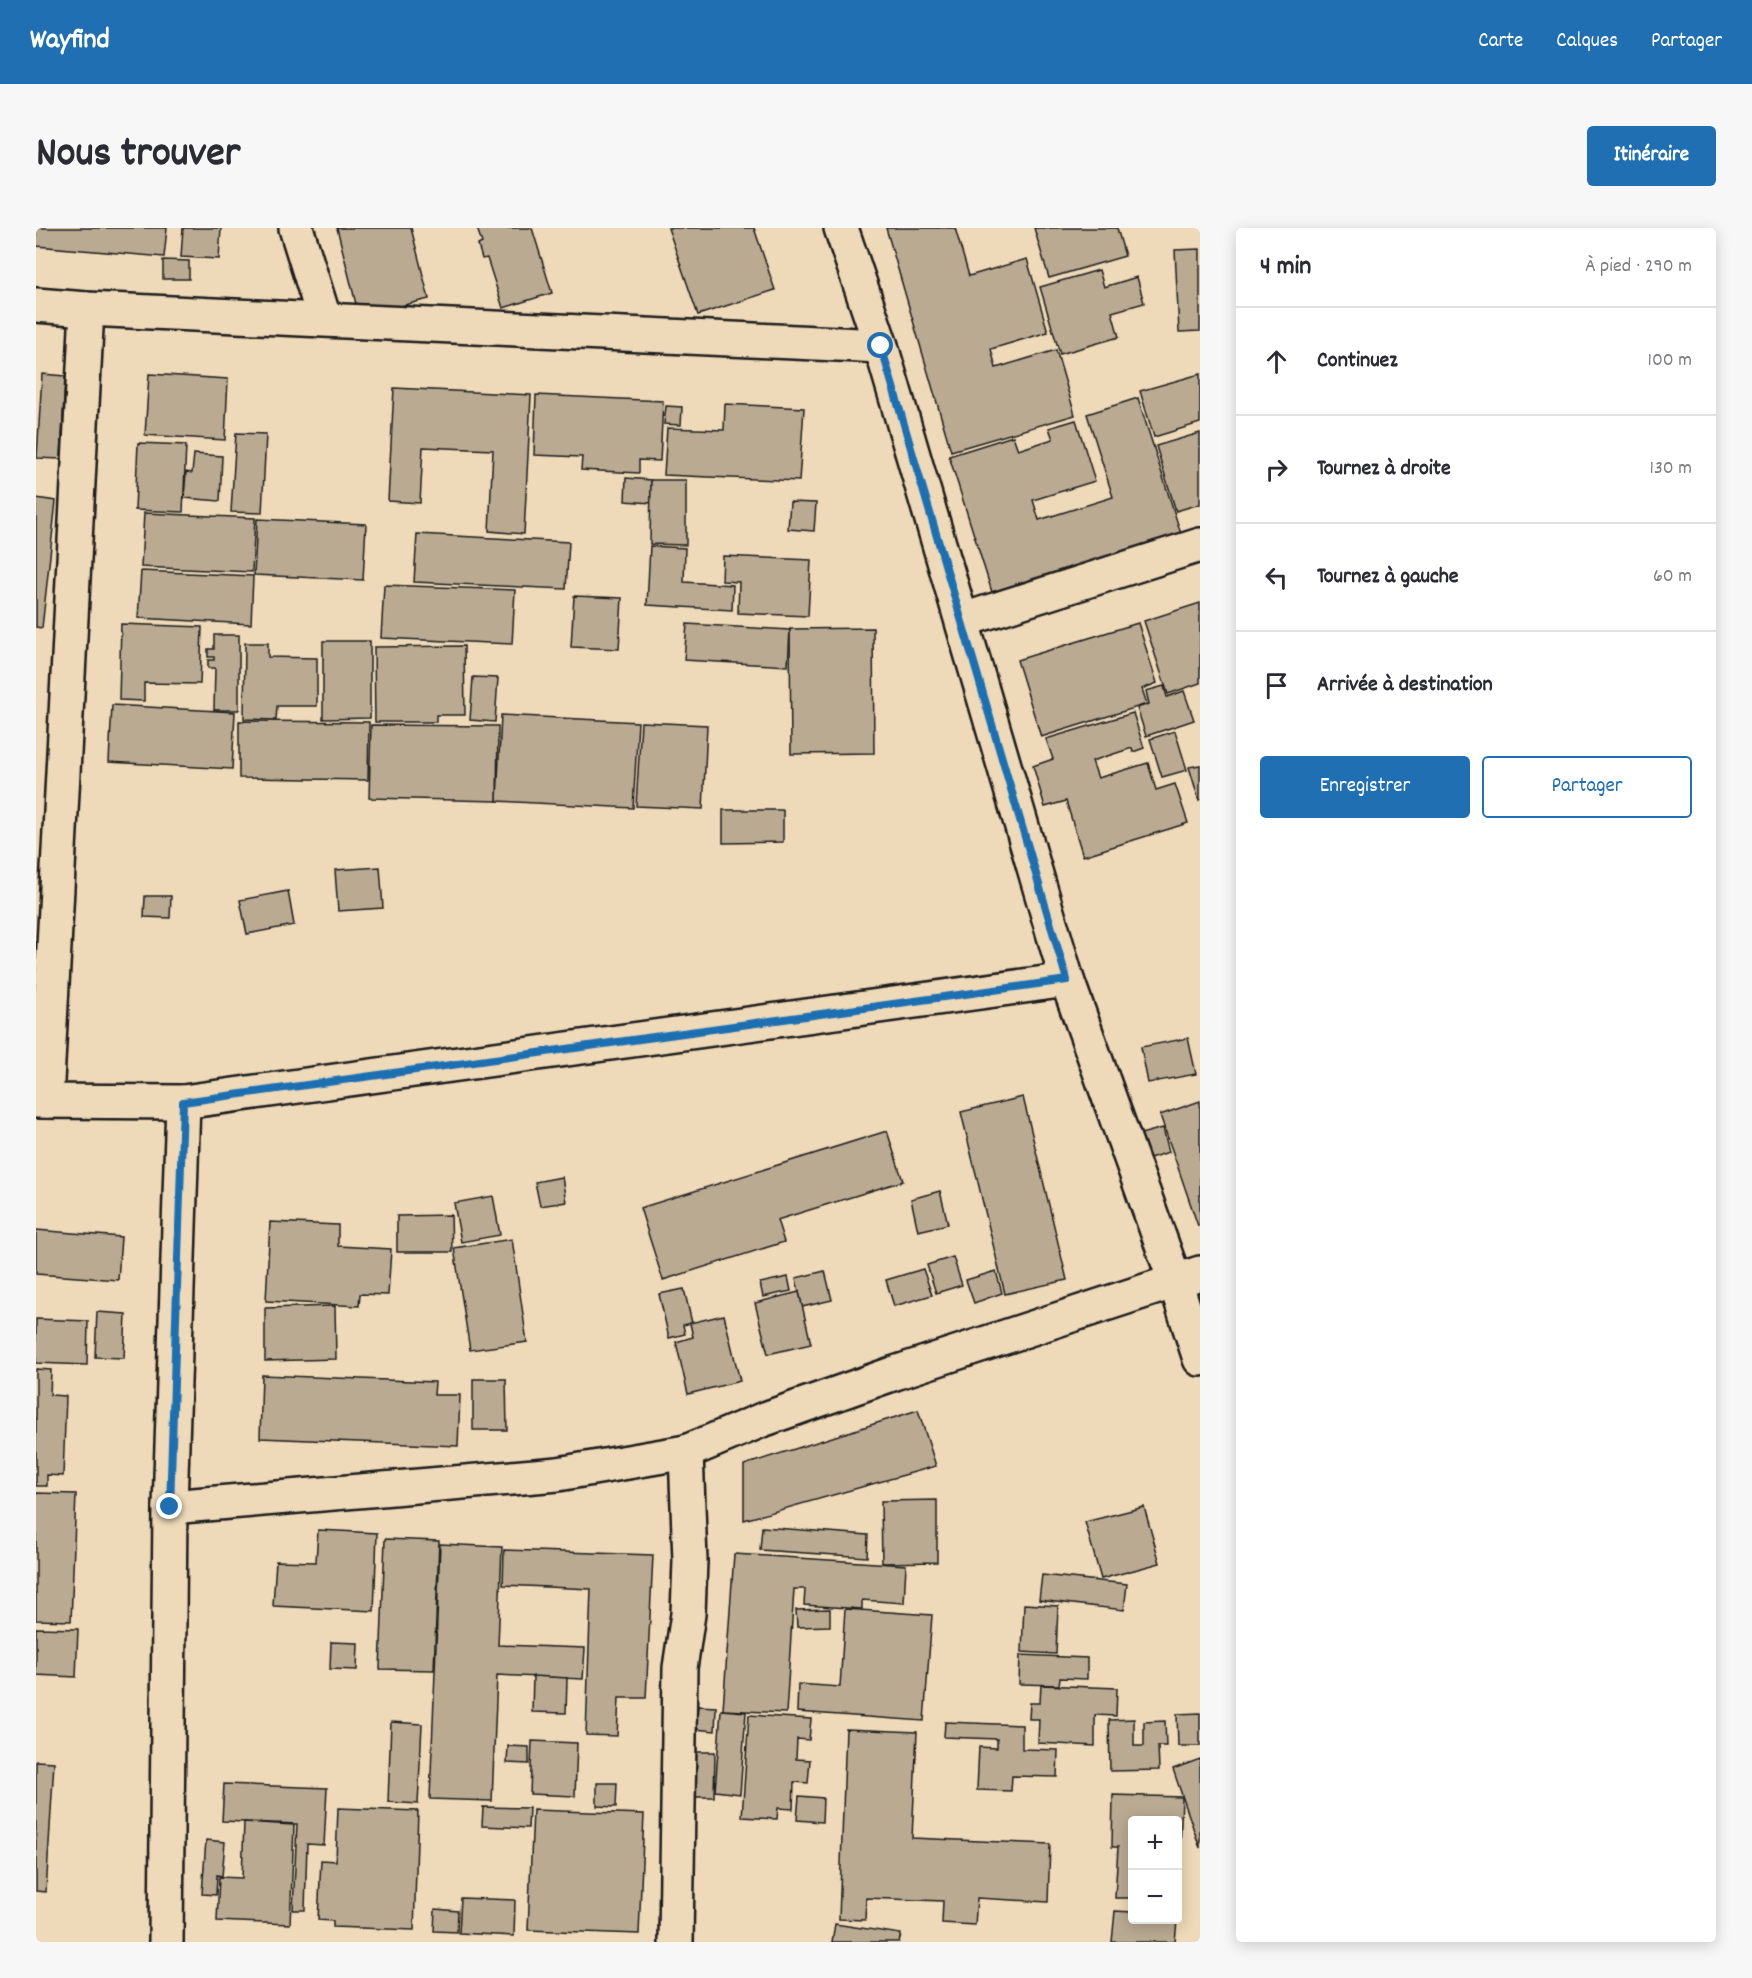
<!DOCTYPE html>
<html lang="fr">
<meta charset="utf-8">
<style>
:root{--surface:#fff;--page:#f7f7f7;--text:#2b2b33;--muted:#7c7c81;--line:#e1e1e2;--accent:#1f6fb2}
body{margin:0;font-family:Dekko,sans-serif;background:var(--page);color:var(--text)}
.controls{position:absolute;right:18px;bottom:18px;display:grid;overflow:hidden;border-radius:6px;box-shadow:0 3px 15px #0003}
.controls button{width:54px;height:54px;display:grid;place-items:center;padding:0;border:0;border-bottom:2px solid var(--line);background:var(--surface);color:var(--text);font:30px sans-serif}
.stop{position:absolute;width:18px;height:18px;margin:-14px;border:4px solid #1f6fb2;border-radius:50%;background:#fff}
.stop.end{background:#1f6fb2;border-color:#fff;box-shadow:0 2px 6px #0008}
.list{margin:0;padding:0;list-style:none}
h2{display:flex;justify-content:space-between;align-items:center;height:78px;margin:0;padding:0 24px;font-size:26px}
h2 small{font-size:20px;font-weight:400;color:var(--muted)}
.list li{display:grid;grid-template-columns:39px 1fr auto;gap:18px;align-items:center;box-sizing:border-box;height:108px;padding:0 24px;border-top:2px solid var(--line)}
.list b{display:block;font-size:22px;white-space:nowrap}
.list em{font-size:20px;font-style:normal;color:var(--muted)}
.actions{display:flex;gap:12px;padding:18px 24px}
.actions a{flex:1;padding:14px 0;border:2px solid var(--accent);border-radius:6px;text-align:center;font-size:21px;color:var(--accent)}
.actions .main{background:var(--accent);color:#fff}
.icon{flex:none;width:33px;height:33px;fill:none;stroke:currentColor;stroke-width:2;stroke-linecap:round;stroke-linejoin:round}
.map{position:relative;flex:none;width:1164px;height:1714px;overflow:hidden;border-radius:6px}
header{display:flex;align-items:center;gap:36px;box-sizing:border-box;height:84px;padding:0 30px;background:var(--accent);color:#fff}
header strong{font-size:28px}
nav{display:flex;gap:33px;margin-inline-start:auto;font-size:21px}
.intro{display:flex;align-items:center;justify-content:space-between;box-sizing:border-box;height:144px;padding:0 36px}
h1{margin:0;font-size:42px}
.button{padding:15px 27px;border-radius:6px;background:var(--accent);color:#fff;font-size:21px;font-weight:700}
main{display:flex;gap:36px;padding:0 36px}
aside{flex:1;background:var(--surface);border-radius:6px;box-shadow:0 3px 15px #0003}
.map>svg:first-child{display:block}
.building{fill:#baaa92;stroke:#1c1c1c;stroke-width:1.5}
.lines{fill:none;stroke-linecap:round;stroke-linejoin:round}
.minor-casing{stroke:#1c1c1c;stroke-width:38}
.minor{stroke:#eed9b8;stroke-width:33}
.route{stroke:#1f6fb2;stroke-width:8}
</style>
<header>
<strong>Wayfind</strong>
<nav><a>Carte</a><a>Calques</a><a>Partager</a></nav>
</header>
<div class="intro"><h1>Nous trouver</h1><a class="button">Itinéraire</a></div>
<main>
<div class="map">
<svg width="1164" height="1714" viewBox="0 0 1164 1714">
<rect width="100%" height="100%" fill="#eed9b8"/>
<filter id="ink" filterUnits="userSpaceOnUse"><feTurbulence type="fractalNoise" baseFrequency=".0167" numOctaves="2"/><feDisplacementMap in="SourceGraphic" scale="12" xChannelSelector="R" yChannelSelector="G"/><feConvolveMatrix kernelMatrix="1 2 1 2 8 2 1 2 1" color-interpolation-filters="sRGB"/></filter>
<g filter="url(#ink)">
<g class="building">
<path d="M 0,0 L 131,0 L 128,29 L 0,18 Z"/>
<path d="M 147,0 L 185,0 L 183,31 L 145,29 Z"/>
<path d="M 301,0 L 375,0 L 393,71 L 323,88 Z"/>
<path d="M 441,0 L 496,0 L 516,65 L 467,80 L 451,30 L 446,31 L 442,17 L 446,15 Z"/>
<path d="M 632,0 L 718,0 L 739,62 L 662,87 Z"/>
<path d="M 850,0 L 919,0 L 933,48 L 991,31 L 1012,104 L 955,121 L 960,140 L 1020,122 L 1039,187 L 915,223 Z"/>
<path d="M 998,0 L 1081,0 L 1089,28 L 1013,50 Z"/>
<path d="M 1164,21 L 1164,103 L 1143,104 L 1139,22 Z"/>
<path d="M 127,32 L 153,33 L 153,51 L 127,51 Z"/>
<path d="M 1063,42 L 1068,59 L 1101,49 L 1108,75 L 1076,84 L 1083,109 L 1024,126 L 1004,59 Z"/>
<path d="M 6,146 L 29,148 L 25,231 L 1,230 Z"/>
<path d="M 113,146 L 192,151 L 189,212 L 109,207 Z"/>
<path d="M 1164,146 L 1164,195 L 1118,209 L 1104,163 Z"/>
<path d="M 358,160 L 495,167 L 488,306 L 453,303 L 457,222 L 387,219 L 384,275 L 352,273 Z"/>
<path d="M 500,167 L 627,173 L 624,233 L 603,232 L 603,245 L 545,242 L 546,229 L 498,227 Z"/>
<path d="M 1102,170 L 1145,306 L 956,364 L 913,228 L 977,208 L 982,222 L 1017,211 L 1013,200 L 1040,192 L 1059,253 L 997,272 L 1003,292 L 1077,269 L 1051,186 Z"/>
<path d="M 689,176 L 768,180 L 763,253 L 628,247 L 631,200 L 688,202 Z"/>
<path d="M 630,178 L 646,179 L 645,197 L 628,196 Z"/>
<path d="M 200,205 L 230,206 L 226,285 L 195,284 Z"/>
<path d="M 1164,205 L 1164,276 L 1140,283 L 1120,218 Z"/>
<path d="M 102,215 L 150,217 L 147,284 L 99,282 Z"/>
<path d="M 158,226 L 186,228 L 184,273 L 148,270 L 150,244 L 156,245 Z"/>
<path d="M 590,250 L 615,252 L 615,275 L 589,273 Z"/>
<path d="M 615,252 L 650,252 L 650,317 L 614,316 Z"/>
<path d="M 0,270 L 20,273 L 6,400 L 0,399 Z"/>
<path d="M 754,274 L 780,275 L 778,303 L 752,301 Z"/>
<path d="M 108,285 L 219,290 L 216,344 L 105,339 Z"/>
<path d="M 221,291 L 330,296 L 327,352 L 218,347 Z"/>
<path d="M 381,306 L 533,314 L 530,361 L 378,354 Z"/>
<path d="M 614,318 L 649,320 L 648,354 L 697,357 L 696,382 L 611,377 Z"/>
<path d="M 687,328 L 775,332 L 772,388 L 702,385 L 703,354 L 686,353 Z"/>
<path d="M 105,343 L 217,348 L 215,396 L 102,390 Z"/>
<path d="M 348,357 L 479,362 L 476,416 L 345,410 Z"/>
<path d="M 538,368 L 586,370 L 583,421 L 535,419 Z"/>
<path d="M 1164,375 L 1164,455 L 1132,466 L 1108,393 Z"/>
<path d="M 1102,395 L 1121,455 L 1106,461 L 1111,476 L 1005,509 L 981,432 Z"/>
<path d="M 85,396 L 166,399 L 164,456 L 108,455 L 108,473 L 83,472 Z"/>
<path d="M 651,396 L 754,402 L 752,438 L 648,432 Z"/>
<path d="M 837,400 L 838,525 L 755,526 L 754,401 Z"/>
<path d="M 178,407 L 203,407 L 203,482 L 178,482 L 179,440 L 172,440 L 172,432 L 178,432 L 178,429 L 172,429 L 172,421 L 178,421 Z"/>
<path d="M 287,413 L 334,413 L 334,490 L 287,491 Z"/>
<path d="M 209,415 L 232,415 L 232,429 L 281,430 L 281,478 L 241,478 L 240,492 L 208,491 Z"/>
<path d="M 428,418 L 429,487 L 400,487 L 400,494 L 339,494 L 338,419 Z"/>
<path d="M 437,449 L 462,450 L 459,494 L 434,492 Z"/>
<path d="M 1128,458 L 1131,469 L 1148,463 L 1158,492 L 1110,508 L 1101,480 L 1113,476 L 1110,463 Z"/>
<path d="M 76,477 L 199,484 L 196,541 L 73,534 Z"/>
<path d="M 1097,485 L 1108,520 L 1097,524 L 1096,520 L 1056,533 L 1062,550 L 1112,535 L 1120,562 L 1139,556 L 1152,595 L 1047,628 L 1030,573 L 1009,579 L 997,538 L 1017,531 L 1010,511 Z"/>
<path d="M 465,487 L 602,494 L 597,580 L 461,573 Z"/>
<path d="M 203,493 L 333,494 L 332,552 L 203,550 Z"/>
<path d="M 605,494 L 671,497 L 667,581 L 600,578 Z"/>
<path d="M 335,497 L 462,498 L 461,573 L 333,570 Z"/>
<path d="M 1139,503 L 1151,542 L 1126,549 L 1114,511 Z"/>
<path d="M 1164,537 L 1164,571 L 1163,572 L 1153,539 Z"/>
<path d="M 687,582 L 747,582 L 747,614 L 687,615 Z"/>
<path d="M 344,639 L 347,680 L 302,683 L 299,642 Z"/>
<path d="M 252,663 L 258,697 L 211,706 L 204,672 Z"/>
<path d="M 109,668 L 135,668 L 134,690 L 108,689 Z"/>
<path d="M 1152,810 L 1160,846 L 1112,855 L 1105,819 Z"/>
<path d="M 987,869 L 1031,1052 L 969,1066 L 925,884 Z"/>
<path d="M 1164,873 L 1164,997 L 1162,998 L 1124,887 Z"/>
<path d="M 1127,900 L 1133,924 L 1101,934 L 1101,907 Z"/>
<path d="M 851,903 L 867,953 L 741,992 L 748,1014 L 627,1052 L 604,980 Z"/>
<path d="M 526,949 L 530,974 L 504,978 L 499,954 Z"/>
<path d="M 904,963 L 912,996 L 882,1003 L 875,971 Z"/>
<path d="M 457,968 L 464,1007 L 425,1014 L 418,975 Z"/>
<path d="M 415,987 L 416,1024 L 361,1024 L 361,988 Z"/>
<path d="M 234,994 L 302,997 L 302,1018 L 355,1021 L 352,1067 L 324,1066 L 323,1078 L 230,1073 Z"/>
<path d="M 0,1002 L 85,1009 L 82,1052 L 0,1046 Z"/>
<path d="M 476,1011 L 491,1114 L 434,1122 L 418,1020 Z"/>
<path d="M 917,1029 L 926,1057 L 900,1065 L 891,1037 Z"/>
<path d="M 887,1041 L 896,1067 L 858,1078 L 850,1052 Z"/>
<path d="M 789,1043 L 796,1072 L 766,1079 L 760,1050 Z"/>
<path d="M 960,1043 L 966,1065 L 938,1075 L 930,1052 Z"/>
<path d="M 752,1049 L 755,1063 L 727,1069 L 724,1055 Z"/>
<path d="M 648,1061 L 656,1095 L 647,1097 L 649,1106 L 633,1110 L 623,1066 Z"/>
<path d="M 763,1064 L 775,1116 L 732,1126 L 719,1075 Z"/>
<path d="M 299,1078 L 300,1131 L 229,1133 L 229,1080 Z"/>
<path d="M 61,1084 L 90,1086 L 88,1130 L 59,1129 Z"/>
<path d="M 688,1087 L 704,1153 L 652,1166 L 640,1114 L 657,1109 L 654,1095 Z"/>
<path d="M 0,1091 L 52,1093 L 51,1137 L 0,1135 Z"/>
<path d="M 0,1141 L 15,1142 L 14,1167 L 30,1168 L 27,1248 L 11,1247 L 11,1258 L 0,1258 Z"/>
<path d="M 226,1147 L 399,1154 L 398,1167 L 424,1167 L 422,1218 L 224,1210 Z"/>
<path d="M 437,1151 L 470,1151 L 471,1202 L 437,1202 Z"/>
<path d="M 882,1182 L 900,1238 L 708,1292 L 708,1237 Z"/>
<path d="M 0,1265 L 40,1266 L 35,1393 L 0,1392 Z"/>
<path d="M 901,1272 L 901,1334 L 846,1335 L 845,1273 Z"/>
<path d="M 1108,1279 L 1124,1335 L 1065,1351 L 1049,1294 Z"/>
<path d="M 726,1299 L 832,1307 L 831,1329 L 724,1322 Z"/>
<path d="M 282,1302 L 341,1305 L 338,1383 L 237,1378 L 240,1333 L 280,1334 Z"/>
<path d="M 349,1311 L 403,1313 L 398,1442 L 344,1441 Z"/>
<path d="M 404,1316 L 466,1319 L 462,1417 L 549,1420 L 547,1451 L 461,1447 L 456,1573 L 394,1571 Z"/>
<path d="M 468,1322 L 617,1327 L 610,1470 L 583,1470 L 581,1508 L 550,1507 L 555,1361 L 467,1357 Z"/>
<path d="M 698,1326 L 870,1337 L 868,1375 L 826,1372 L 826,1381 L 768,1377 L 769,1361 L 758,1361 L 750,1485 L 687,1482 Z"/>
<path d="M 1006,1347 L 1091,1356 L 1088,1382 L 1003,1372 Z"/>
<path d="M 988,1376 L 1022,1378 L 1020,1426 L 986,1424 Z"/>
<path d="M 794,1381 L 794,1398 L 761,1399 L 760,1382 Z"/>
<path d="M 809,1381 L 896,1387 L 888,1493 L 761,1484 L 762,1456 L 804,1459 Z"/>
<path d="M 0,1400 L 42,1401 L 40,1449 L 0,1447 Z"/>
<path d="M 295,1414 L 322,1415 L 321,1442 L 294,1441 Z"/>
<path d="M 984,1427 L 1051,1430 L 1051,1451 L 1024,1450 L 1023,1457 L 983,1456 Z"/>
<path d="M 497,1448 L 531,1450 L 530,1485 L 496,1484 Z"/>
<path d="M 1005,1457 L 1081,1460 L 1080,1488 L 1059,1487 L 1059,1518 L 1002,1515 L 1003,1491 L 993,1491 L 994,1475 L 1004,1475 Z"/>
<path d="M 662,1478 L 680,1479 L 679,1503 L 659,1501 Z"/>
<path d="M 685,1482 L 710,1484 L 704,1566 L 679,1563 Z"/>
<path d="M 1164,1485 L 1164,1518 L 1142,1518 L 1141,1486 Z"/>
<path d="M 713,1487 L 775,1491 L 773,1512 L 761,1511 L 760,1531 L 774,1532 L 772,1555 L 758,1554 L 757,1581 L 742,1580 L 741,1591 L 706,1589 Z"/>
<path d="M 1098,1491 L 1098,1518 L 1108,1518 L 1108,1494 L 1129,1493 L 1130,1518 L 1122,1518 L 1123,1542 L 1074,1543 L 1073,1492 Z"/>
<path d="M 355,1494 L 386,1496 L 382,1576 L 352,1574 Z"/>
<path d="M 909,1494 L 986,1497 L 986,1521 L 1022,1522 L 1021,1549 L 976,1548 L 975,1563 L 941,1562 L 943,1519 L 961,1520 L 961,1511 L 908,1509 Z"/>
<path d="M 810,1501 L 881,1504 L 876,1610 L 1014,1616 L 1012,1674 L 941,1670 L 939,1697 L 906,1695 L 907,1673 L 830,1670 L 829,1692 L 803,1691 Z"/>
<path d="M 496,1513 L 541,1515 L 539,1568 L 494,1566 Z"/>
<path d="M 472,1518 L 493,1519 L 493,1536 L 471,1535 Z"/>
<path d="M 659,1524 L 679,1524 L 678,1569 L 658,1569 Z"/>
<path d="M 1164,1531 L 1164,1620 L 1137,1541 Z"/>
<path d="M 0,1533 L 18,1534 L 10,1664 L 0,1663 Z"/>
<path d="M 561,1555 L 581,1555 L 580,1579 L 561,1578 Z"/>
<path d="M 188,1556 L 291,1560 L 288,1617 L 271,1616 L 269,1682 L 257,1682 L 261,1596 L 186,1593 Z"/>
<path d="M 1077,1567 L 1146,1569 L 1142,1672 L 1142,1592 L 1096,1592 L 1096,1670 L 1079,1670 L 1082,1619 L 1076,1619 Z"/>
<path d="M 763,1568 L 787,1570 L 786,1594 L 761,1592 Z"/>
<path d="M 447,1579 L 493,1580 L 492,1600 L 446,1598 Z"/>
<path d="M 302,1580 L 382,1583 L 378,1702 L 297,1699 L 297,1693 L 282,1692 L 285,1632 L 300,1633 Z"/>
<path d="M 497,1582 L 608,1586 L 603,1706 L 492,1702 Z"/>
<path d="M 208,1594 L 258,1597 L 254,1696 L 181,1693 L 183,1649 L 206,1650 Z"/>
<path d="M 170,1612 L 189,1614 L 186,1648 L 181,1647 L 180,1667 L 166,1666 Z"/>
<path d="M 425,1670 L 479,1672 L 478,1708 L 423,1705 Z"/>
<path d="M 399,1681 L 422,1683 L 421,1704 L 398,1703 Z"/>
<path d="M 1079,1683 L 1096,1684 L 1096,1692 L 1141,1692 L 1139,1714 L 1076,1714 Z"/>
<path d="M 799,1696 L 865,1706 L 863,1714 L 796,1714 Z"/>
</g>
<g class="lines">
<g class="minor-casing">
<g id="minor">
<path d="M 260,0 L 288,90"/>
<path d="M 805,0 L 845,118 L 1031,752 L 1139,1053 L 1164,1131"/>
<path d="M 0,77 L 51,81 L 845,118"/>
<path d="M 927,392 L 1164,317"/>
<path d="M 0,873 L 147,874 L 1031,752"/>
<path d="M 10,873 L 51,81"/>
<path d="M 134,1279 L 522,1246 L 650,1224 L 726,1192 L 859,1145 L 1164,1045"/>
<path d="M 130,1714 L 134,1279 L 147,874"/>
<path d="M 640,1714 L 644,1440 L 652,1386 L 654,1333 L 650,1224"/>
</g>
</g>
<use href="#minor" class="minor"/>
</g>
</g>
<g class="lines" filter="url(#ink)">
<path class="route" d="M 134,1279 L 147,874 L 1031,752 L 845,118"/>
</g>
</svg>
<div class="controls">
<button>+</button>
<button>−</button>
</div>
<div class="stop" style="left:845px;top:118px"></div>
<div class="stop end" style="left:134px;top:1279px"></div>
</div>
<aside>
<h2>4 min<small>À pied · 290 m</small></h2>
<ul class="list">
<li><svg class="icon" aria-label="ahead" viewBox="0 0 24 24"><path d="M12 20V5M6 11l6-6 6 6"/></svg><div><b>Continuez</b></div><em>100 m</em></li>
<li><svg class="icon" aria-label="right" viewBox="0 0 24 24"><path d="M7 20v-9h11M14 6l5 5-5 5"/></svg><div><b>Tournez à droite</b></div><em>130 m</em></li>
<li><svg class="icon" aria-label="left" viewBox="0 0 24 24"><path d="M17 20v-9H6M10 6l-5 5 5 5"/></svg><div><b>Tournez à gauche</b></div><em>60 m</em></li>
<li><svg class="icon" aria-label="arrive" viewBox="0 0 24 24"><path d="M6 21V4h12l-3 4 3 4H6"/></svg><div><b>Arrivée à destination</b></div></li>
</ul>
<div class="actions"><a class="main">Enregistrer</a><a>Partager</a></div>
</aside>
</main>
